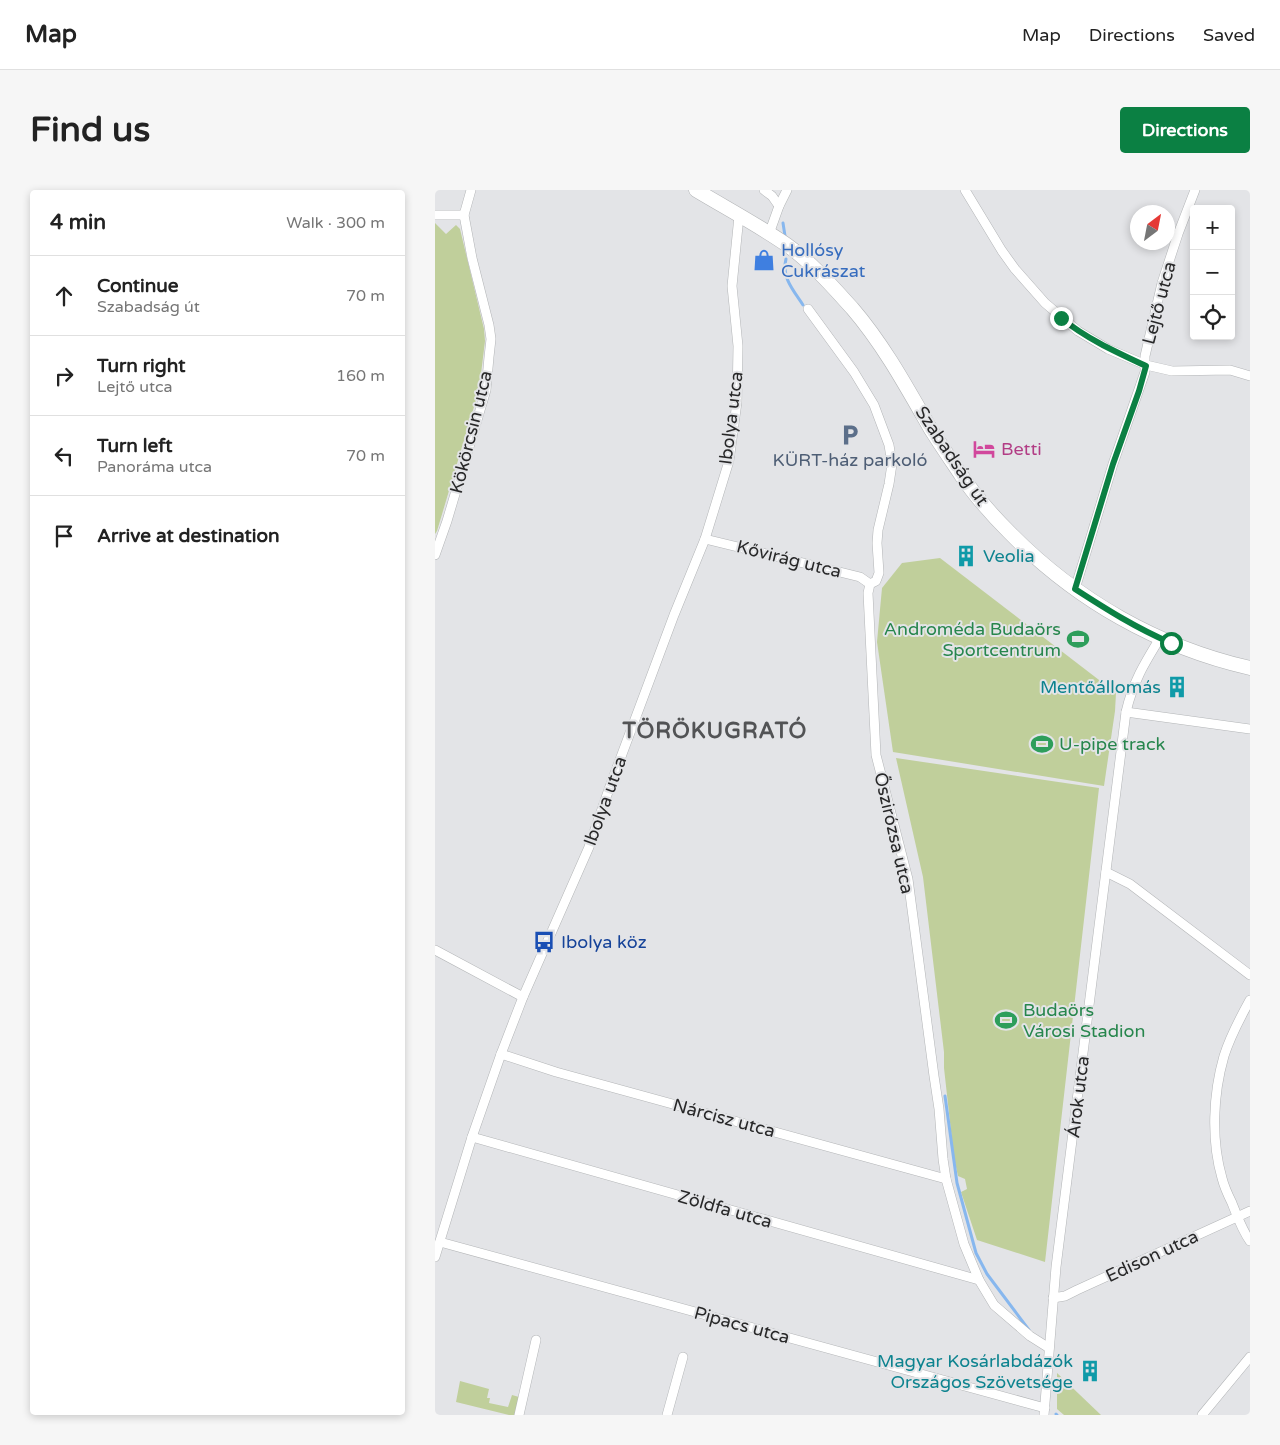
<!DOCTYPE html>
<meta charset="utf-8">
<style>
:root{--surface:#fff;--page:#f6f6f6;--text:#222;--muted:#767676;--line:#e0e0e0;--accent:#0b8043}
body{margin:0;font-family:"Varela Round",sans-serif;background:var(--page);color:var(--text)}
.controls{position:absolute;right:15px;top:15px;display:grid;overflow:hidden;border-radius:5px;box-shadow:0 2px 8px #0003}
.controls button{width:45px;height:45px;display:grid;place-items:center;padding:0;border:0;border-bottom:1px solid var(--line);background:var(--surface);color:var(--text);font:25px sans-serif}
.compass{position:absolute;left:695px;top:15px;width:45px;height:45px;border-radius:50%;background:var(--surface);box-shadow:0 2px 8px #0003;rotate:32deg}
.stop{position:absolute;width:15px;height:15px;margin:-11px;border:4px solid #0b8043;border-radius:50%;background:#fff}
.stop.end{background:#0b8043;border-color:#fff;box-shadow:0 1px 5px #0008}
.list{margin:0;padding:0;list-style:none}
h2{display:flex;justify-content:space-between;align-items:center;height:65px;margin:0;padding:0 20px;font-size:21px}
h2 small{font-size:16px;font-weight:400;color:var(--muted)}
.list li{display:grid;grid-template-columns:32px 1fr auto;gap:15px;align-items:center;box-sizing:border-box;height:80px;padding:0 20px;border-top:1px solid var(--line)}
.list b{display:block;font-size:19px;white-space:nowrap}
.list p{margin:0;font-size:16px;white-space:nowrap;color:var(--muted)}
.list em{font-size:16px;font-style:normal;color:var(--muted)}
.icon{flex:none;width:28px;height:28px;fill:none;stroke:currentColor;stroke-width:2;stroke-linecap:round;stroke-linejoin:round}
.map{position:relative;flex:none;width:815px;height:1225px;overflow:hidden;border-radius:5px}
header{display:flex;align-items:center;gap:30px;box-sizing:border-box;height:70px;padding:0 25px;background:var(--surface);border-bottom:1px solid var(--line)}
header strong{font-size:24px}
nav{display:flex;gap:28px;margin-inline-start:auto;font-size:18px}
.intro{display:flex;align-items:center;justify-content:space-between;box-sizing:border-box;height:120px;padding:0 30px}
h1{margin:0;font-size:35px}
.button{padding:12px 22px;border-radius:5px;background:var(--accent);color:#fff;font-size:18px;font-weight:700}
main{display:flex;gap:30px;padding:0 30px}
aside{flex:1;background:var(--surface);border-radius:5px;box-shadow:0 2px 8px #0003}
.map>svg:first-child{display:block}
.green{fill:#c0cf9b}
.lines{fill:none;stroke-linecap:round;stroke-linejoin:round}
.stream{stroke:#87b7ee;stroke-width:3}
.minor-casing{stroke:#b3b5b7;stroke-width:10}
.primary-casing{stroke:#b3b5b7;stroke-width:15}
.minor{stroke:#fff;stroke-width:9}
.primary{stroke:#fff;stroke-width:14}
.route{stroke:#0b8043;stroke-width:6}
.labels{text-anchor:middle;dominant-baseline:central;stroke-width:4;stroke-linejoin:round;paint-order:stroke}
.shop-label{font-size:18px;fill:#366cbe;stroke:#e3e4e7;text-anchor:start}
.street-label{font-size:18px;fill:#282829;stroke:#e3e4e7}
.hotel-label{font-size:18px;fill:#b23c85;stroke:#e3e4e7;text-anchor:start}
.service-label{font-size:18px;fill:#4e5e75;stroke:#e3e4e7}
.culture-label{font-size:18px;fill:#0d838f;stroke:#e3e4e7;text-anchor:end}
.leisure-label{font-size:18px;fill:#27864d;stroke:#e3e4e7;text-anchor:start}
.transit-label{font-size:18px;fill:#164399;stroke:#e3e4e7;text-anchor:start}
.district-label{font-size:22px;font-weight:bold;letter-spacing:1px;fill:#525355;stroke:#e3e4e7}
</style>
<header>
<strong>Map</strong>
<nav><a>Map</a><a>Directions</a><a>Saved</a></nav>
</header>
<div class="intro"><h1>Find us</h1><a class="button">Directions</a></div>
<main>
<aside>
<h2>4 min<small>Walk · 300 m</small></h2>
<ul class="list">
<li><svg class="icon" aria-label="ahead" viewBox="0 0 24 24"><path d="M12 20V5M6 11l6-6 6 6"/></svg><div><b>Continue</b><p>Szabadság út</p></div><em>70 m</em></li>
<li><svg class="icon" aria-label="right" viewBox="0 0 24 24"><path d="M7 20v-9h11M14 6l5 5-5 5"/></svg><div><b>Turn right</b><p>Lejtő utca</p></div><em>160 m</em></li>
<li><svg class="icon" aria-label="left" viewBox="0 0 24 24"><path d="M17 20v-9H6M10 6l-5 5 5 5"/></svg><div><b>Turn left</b><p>Panoráma utca</p></div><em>70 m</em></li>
<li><svg class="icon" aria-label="arrive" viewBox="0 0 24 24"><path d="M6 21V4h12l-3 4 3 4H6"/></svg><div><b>Arrive at destination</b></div></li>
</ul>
</aside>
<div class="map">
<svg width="815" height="1225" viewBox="0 0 815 1225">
<rect width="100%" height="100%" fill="#e3e4e7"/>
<g class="green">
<path d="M 0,33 L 11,44 L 21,35 L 25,39 L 49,139 L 50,151 L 44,200 L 2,341 L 0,344 Z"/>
<path d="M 505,368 L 681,503 L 680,521 L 669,596 L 458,562 L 442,452 L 447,398 L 467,373 Z"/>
<path d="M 461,568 L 664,598 L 610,1072 L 542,1050 L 526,1002 L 532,999 L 530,989 L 523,986 L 519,968 L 509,878 L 509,862 L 488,687 Z"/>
<path d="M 622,1183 L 666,1225 L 629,1225 L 622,1219 Z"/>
<path d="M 25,1191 L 54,1199 L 52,1208 L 55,1208 L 54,1213 L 73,1217 L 77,1205 L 84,1207 L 80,1225 L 74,1225 L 21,1212 Z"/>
</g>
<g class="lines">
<g class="stream">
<path d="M 348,33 L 350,46"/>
<path d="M 351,69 C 346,87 359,101 368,115"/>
<path d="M 510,906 L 522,993 L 541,1063 L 552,1084 L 594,1140"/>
<path d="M 621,1224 L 622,1225"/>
</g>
<g class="minor-casing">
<g id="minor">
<path d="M 329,0 L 337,6 L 344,16"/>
<path d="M 530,0 L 567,61 L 580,79 L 610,113 L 643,141 L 673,159 L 711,175 L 737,181 L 795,180 L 815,186"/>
<path d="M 0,25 L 29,25"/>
<path d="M 334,44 L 344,16 L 352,0"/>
<path d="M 373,119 L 419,182 L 439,215 L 454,255 L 457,274 L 454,294 L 443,340 L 442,353 L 444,383 L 441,391 L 435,394 L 433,403 L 441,565 L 473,689 L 499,886 L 504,919 L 508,969 L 511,989 L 529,1054 L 544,1090 L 559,1115 L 595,1146 L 614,1158"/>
<path d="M 270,349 L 425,387 L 435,394"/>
<path d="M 0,365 L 12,331 L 51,200 L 54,167 L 56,149 L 54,135 L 37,68 L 29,25 L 36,0"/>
<path d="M 640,399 L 678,274 L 710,182 L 710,166 L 727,93 L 743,44 L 760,0"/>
<path d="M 691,522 L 815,539"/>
<path d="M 671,682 L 695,694 L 815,785"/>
<path d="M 0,760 L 88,807"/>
<path d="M 815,810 C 805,828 795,847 789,866 C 778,904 776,950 787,988 C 789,996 793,1005 797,1013 C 802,1026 807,1040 815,1051"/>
<path d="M 66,864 L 121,882 L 511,989"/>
<path d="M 37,947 L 544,1090"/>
<path d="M 5,1052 L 610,1218"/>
<path d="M 0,1067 L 37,947 L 66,864 L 88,807 L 154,657 L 174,599 L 239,425 L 270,349 L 294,271 L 302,212 L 303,156 L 297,96 L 304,26"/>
<path d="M 618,1108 L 630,1106 L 642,1100 L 815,1021"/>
<path d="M 84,1225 L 101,1150"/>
<path d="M 232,1225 L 248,1167"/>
<path d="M 609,1225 L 621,1077 L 691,522 C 698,492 709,474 725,448"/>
<path d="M 767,1225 L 815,1167"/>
</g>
</g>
<g class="primary-casing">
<path id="primary" d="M 261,0 C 291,18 323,35 352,55 C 376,72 397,96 417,118 C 448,154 471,196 495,238 C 505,254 516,270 526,285 C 540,306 557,325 575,343 C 641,410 723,457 815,478"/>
</g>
<use href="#minor" class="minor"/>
<use href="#primary" class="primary"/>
</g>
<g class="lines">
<path class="route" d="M 626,128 C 652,149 681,162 711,176 L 704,201 L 678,274 L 640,399 C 671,419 701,438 736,453"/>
</g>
<defs>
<g id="shop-bare" transform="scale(1.725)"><path d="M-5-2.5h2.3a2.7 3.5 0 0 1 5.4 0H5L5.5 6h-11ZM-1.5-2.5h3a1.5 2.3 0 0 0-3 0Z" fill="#3f7fe0" stroke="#e3e4e7" stroke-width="2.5" paint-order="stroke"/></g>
<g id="parking-bare" transform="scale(1.725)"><path d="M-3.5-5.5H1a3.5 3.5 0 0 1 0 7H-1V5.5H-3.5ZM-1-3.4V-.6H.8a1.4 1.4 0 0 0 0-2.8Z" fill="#5c6f8a" stroke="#e3e4e7" stroke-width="2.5" paint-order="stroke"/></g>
<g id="hotel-bare" transform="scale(1.725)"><path d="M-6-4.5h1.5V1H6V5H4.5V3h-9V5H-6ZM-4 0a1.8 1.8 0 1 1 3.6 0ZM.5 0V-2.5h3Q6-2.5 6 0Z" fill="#d1479c" stroke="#e3e4e7" stroke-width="2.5" paint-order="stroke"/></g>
<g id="building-bare" transform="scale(1.725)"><path d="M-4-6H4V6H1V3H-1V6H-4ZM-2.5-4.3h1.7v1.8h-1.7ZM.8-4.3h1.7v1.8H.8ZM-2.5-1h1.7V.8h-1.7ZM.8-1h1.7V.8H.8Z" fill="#0f9aa8" stroke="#e3e4e7" stroke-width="2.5" paint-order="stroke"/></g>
<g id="stadium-bare" transform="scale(1.725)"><path d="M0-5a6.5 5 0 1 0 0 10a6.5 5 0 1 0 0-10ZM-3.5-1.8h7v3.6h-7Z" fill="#2e9e5b" stroke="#e3e4e7" stroke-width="2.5" paint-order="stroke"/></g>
<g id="bus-bare" transform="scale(1.725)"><path d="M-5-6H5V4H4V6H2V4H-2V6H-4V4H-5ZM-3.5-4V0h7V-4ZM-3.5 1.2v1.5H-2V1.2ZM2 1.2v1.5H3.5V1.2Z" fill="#1a4fb4" stroke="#e3e4e7" stroke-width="2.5" paint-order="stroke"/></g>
</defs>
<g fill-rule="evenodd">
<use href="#shop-bare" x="329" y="70"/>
<use href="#parking-bare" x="415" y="245"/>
<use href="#hotel-bare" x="549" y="259"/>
<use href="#building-bare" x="531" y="366"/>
<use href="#stadium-bare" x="643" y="449"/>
<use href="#building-bare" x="742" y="497"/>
<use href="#stadium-bare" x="607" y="554"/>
<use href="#bus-bare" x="109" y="752"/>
<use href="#stadium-bare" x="571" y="830"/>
<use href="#building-bare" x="655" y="1181"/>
</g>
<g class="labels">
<g class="shop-label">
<text x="346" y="60">Hollósy<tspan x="346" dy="21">Cukrászat</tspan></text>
</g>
<g class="street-label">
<text transform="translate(724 113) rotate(-75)">Lejtő utca</text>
<text transform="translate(296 228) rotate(-83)">Ibolya utca</text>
<text transform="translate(36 242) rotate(-76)">Kökörcsin utca</text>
<text transform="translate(517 266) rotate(56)">Szabadság út</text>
<text transform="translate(354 369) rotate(14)">Kővirág utca</text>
<text transform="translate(170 611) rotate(-70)">Ibolya utca</text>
<text transform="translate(459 643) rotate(77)">Őszirózsa utca</text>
<text transform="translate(643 907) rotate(-83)">Árok utca</text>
<text transform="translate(289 928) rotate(15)">Nárcisz utca</text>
<text transform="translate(290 1019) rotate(16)">Zöldfa utca</text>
<text transform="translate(717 1066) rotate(-25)">Edison utca</text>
<text transform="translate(307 1135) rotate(15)">Pipacs utca</text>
</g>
<g class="hotel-label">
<text x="566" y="259">Betti</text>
</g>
<g class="service-label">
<text x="415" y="270">KÜRT-ház parkoló</text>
</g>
<g class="culture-label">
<text x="548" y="366" text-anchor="start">Veolia</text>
<text x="726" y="497">Mentőállomás</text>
<text x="638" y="1171">Magyar Kosárlabdázók<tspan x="638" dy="21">Országos Szövetsége</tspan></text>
</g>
<g class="leisure-label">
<text x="626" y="439" text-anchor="end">Androméda Budaörs<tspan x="626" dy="21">Sportcentrum</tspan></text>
<text x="624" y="554">U-pipe track</text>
<text x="588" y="820">Budaörs<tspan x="588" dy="21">Városi Stadion</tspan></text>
</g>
<g class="transit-label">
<text x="126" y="752">Ibolya köz</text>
</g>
<g class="district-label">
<text x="280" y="541">TÖRÖKUGRATÓ</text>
</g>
</g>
</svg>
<div class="controls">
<button>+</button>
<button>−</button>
<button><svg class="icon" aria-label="locate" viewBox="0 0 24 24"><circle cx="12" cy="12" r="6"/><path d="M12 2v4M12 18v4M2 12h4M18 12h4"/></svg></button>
</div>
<svg class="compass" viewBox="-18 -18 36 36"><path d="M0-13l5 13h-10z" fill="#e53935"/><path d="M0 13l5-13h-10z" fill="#767676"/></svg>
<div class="stop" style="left:736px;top:453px"></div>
<div class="stop end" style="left:626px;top:128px"></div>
</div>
</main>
